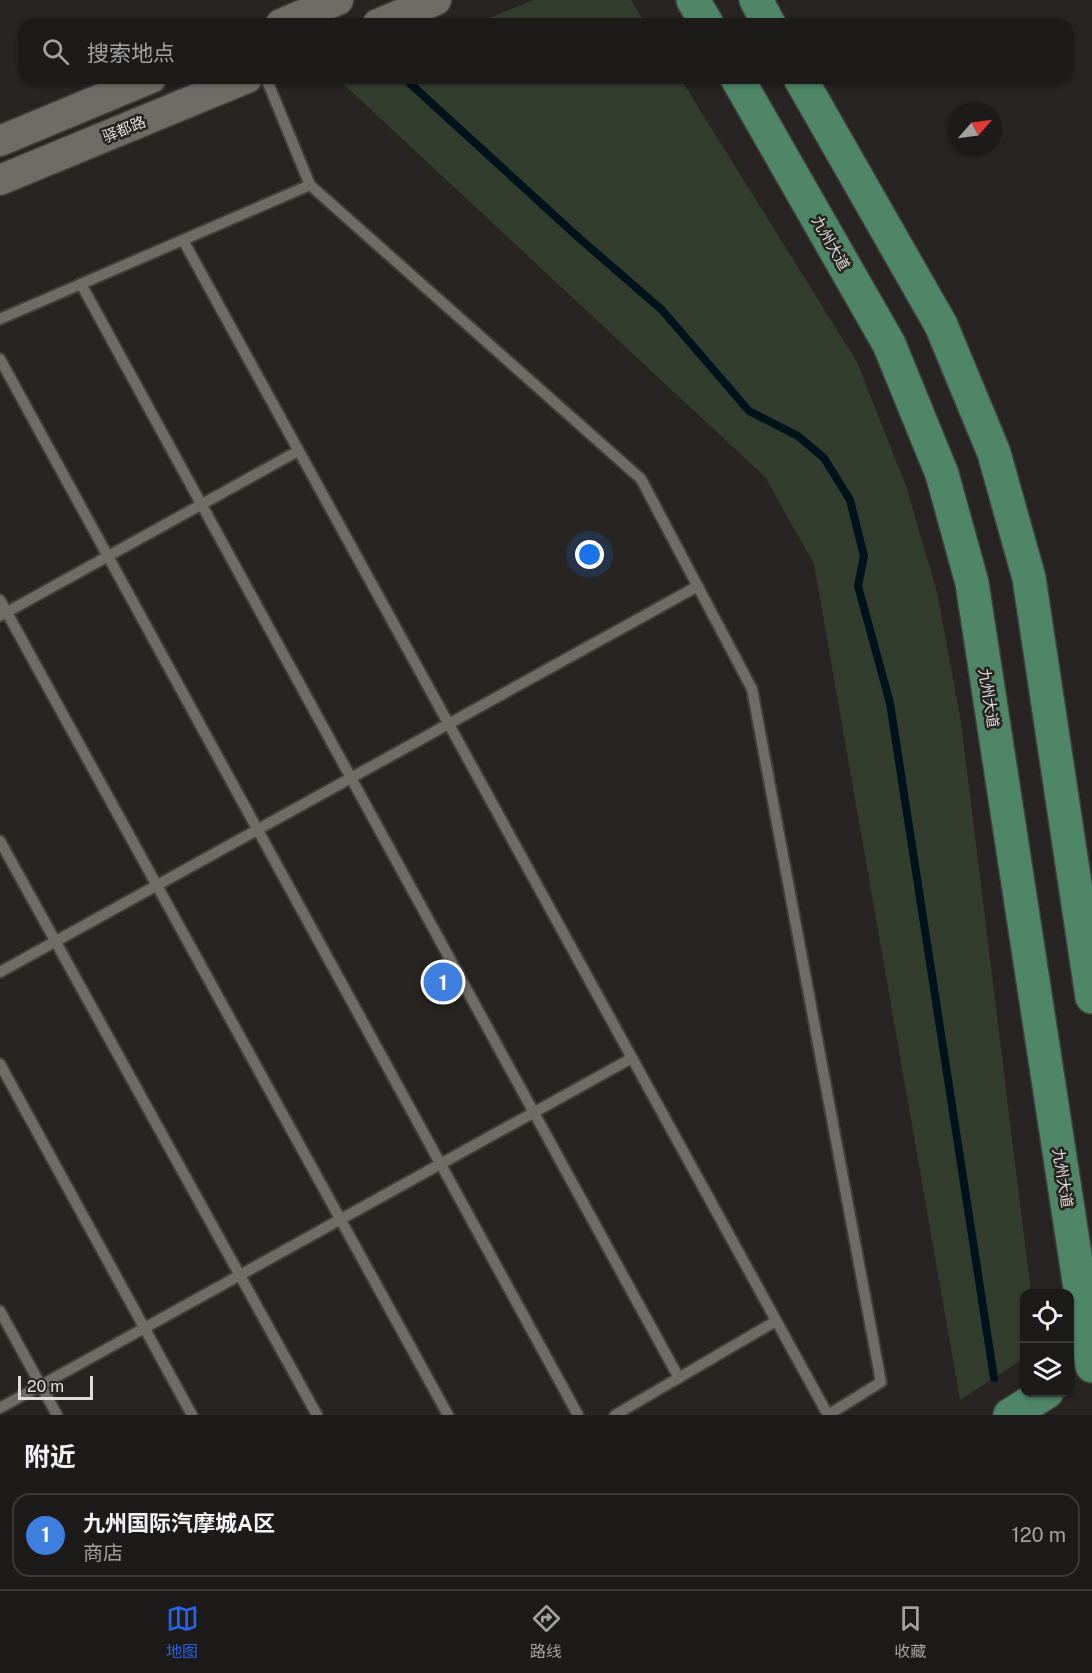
<!DOCTYPE html>
<html lang="zh">
<meta charset="utf-8">
<style>
:root{--surface:#1d1b19;--page:#252422;--text:#f1f3f6;--muted:#a0a1a2;--line:#3b3938;--accent:#2563eb}
body{margin:0;font-family:"Public Sans","Noto Sans SC",sans-serif;background:var(--page);color:var(--text)}
.controls{position:absolute;right:18px;bottom:18px;display:grid;overflow:hidden;border-radius:12px;box-shadow:0 2px 4px #0004}
.controls button{width:54px;height:54px;display:grid;place-items:center;padding:0;border:0;border-bottom:2px solid var(--line);background:var(--surface);color:var(--text);font:30px sans-serif}
.compass{position:absolute;left:948px;top:102px;width:54px;height:54px;border-radius:50%;background:var(--surface);box-shadow:0 2px 4px #0004;rotate:62deg}
.scale{position:absolute;left:18px;bottom:15px;width:75px;box-sizing:border-box;padding-left:6px;border:3px solid #deddda;border-top:0;font-size:16px;line-height:21px;white-space:nowrap;color:#deddda;-webkit-text-stroke:4px #272421;paint-order:stroke}
.you{position:absolute;left:590px;top:555px;width:21px;height:21px;margin:-15px;border:4px solid #fff;border-radius:50%;background:#1a73e8;box-shadow:0 0 0 9px #1a73e833}
.badge{display:grid;place-items:center;width:39px;height:39px;border-radius:50%;background:var(--accent);color:#fff;font-size:20px;font-weight:700}
.pin{position:absolute;translate:-50% -50%;border:3px solid #fff;box-shadow:0 2px 6px #0006}
.list{margin:0;padding:0;list-style:none}
h2{display:flex;justify-content:space-between;align-items:center;height:78px;margin:0;padding:0 24px;font-size:26px}
h2 small{font-size:20px;font-weight:400;color:var(--muted)}
.list li{display:grid;grid-template-columns:39px 1fr auto;gap:18px;align-items:center;box-sizing:border-box;height:84px;margin:0 12px 12px;padding:0 12px;border:2px solid var(--line);border-radius:18px}
.list b{display:block;font-size:22px;white-space:nowrap}
.list p{margin:0;font-size:20px;white-space:nowrap;color:var(--muted)}
.list em{font-size:20px;font-style:normal;color:var(--muted)}
.icon{flex:none;width:33px;height:33px;fill:none;stroke:currentColor;stroke-width:2;stroke-linecap:round;stroke-linejoin:round}
.map{position:relative;flex:none;width:1092px;height:1415px;overflow:hidden}
.search{position:absolute;background:var(--surface);box-shadow:0 2px 4px #0004;left:18px;right:18px;top:18px;height:66px;display:flex;align-items:center;gap:15px;box-sizing:border-box;padding:0 21px;border-radius:18px;color:var(--muted);font-size:22px}
.sheet{height:174px;background:var(--surface)}
nav{display:flex;justify-content:space-around;align-items:center;box-sizing:border-box;height:84px;border-top:2px solid var(--line);background:var(--surface);font-size:16px;color:var(--muted)}
nav a{display:grid;justify-items:center;gap:3px}
nav .on{color:var(--accent)}
.map>svg:first-child{display:block}
.green{fill:#333d2e}
.lines{fill:none;stroke-linecap:round;stroke-linejoin:round}
.stream{stroke:#00121b;stroke-width:8}
.service-casing{stroke:#413f3c;stroke-width:14}
.secondary-casing{stroke:#413f3c;stroke-width:33}
.primary-casing{stroke:#413f3c;stroke-width:36}
.service{stroke:#6f6c68;stroke-width:10}
.secondary{stroke:#6f6c68;stroke-width:30}
.primary{stroke:#4e8667;stroke-width:33}
.labels{text-anchor:middle;dominant-baseline:central;stroke-width:5;stroke-linejoin:round;paint-order:stroke}
.street-label{font-size:15px;fill:#deddda;stroke:#272421}
</style>
<div class="map">
<svg width="1092" height="1415" viewBox="0 0 1092 1415">
<rect width="100%" height="100%" fill="#272421"/>
<g class="green">
<path d="M 533,0 L 631,0 L 646,24 L 475,24 Z"/>
<path d="M 344,78 L 680,78 L 857,362 L 906,486 L 937,592 L 961,722 L 1031,1293 L 1024,1294 L 1024,1358 L 960,1400 L 814,564 L 765,477 L 339,80 Z"/>
</g>
<g class="lines">
<path class="stream" d="M 404,78 L 579,238 L 662,310 L 749,411 L 798,436 L 824,458 L 850,500 L 864,556 L 858,586 L 890,703 L 994,1378"/>
<g class="service-casing">
<g id="service">
<path d="M 266,78 L 310,185 L 641,479 L 752,689 L 881,1382 L 828,1415"/>
<path d="M 183,240 L 828,1415"/>
<path d="M 81,284 L 679,1378"/>
<path d="M 0,319 L 310,185"/>
<path d="M 0,359 L 578,1415"/>
<path d="M 0,600 L 448,1415"/>
<path d="M 0,616 L 298,451"/>
<path d="M 0,841 L 317,1415"/>
<path d="M 0,972 L 698,586"/>
<path d="M 0,1064 L 192,1415"/>
<path d="M 0,1311 L 57,1415"/>
<path d="M 0,1408 L 632,1058"/>
<path d="M 615,1415 L 776,1321"/>
</g>
</g>
<g class="secondary-casing">
<g id="secondary">
<path d="M 281,24 L 338,0"/>
<path d="M 378,24 L 436,0"/>
<path d="M 0,141 L 151,78"/>
<path d="M 0,180 L 247,78"/>
</g>
</g>
<g class="primary-casing">
<g id="primary">
<path d="M 693,0 L 707,24"/>
<path d="M 756,0 L 769,24"/>
<path d="M 737,78 L 889,344 L 942,474 L 972,583 L 1092,1366"/>
<path d="M 800,78 L 941,325 L 994,453 L 1029,578 L 1092,997"/>
<path d="M 1010,1415 L 1047,1392"/>
</g>
</g>
<use href="#service" class="service"/>
<use href="#secondary" class="secondary"/>
<use href="#primary" class="primary"/>
</g>
<g class="labels">
<g class="street-label">
<text transform="translate(124 129) rotate(-22)">驿都路</text>
<text transform="translate(831 243) rotate(60)">九州大道</text>
<text transform="translate(989 698) rotate(81)">九州大道</text>
<text transform="translate(1063 1178) rotate(81)">九州大道</text>
</g>
</g>
</svg>
<div class="controls">
<button><svg class="icon" aria-label="locate" viewBox="0 0 24 24"><circle cx="12" cy="12" r="6"/><path d="M12 2v4M12 18v4M2 12h4M18 12h4"/></svg></button>
<button><svg class="icon" aria-label="layers" viewBox="0 0 24 24"><path d="M12 4l9 5-9 5-9-5zM3 14l9 5 9-5"/></svg></button>
</div>
<svg class="compass" viewBox="-18 -18 36 36"><path d="M0-13l5 13h-10z" fill="#e53935"/><path d="M0 13l5-13h-10z" fill="#a0a1a2"/></svg>
<div class="scale">20 m</div>
<div class="you"></div>
<div class="pin badge" style="left:443px;top:982px;background:#3f7fe0">1</div>
<div class="search"><svg class="icon" aria-label="search" viewBox="0 0 24 24"><circle cx="10" cy="10" r="6"/><path d="M15 15l6 6"/></svg>搜索地点</div>
</div>
<section class="sheet">
<h2>附近<small></small></h2>
<ul class="list">
<li><span class="badge" style="background:#3f7fe0">1</span><div><b>九州国际汽摩城A区</b><p>商店</p></div><em>120 m</em></li>
</ul>
</section>
<nav>
<a class="on"><svg class="icon" aria-label="map" viewBox="0 0 24 24"><path d="M3 6l6-2 6 2 6-2v14l-6 2-6-2-6 2zM9 4v14M15 6v14"/></svg>地图</a>
<a><svg class="icon" aria-label="directions" viewBox="0 0 24 24"><path d="M12 3l9 9-9 9-9-9zM9 14v-3h6M13 9l2 2-2 2"/></svg>路线</a>
<a><svg class="icon" aria-label="saved" viewBox="0 0 24 24"><path d="M7 4h10v16l-5-4-5 4z"/></svg>收藏</a>
</nav>
